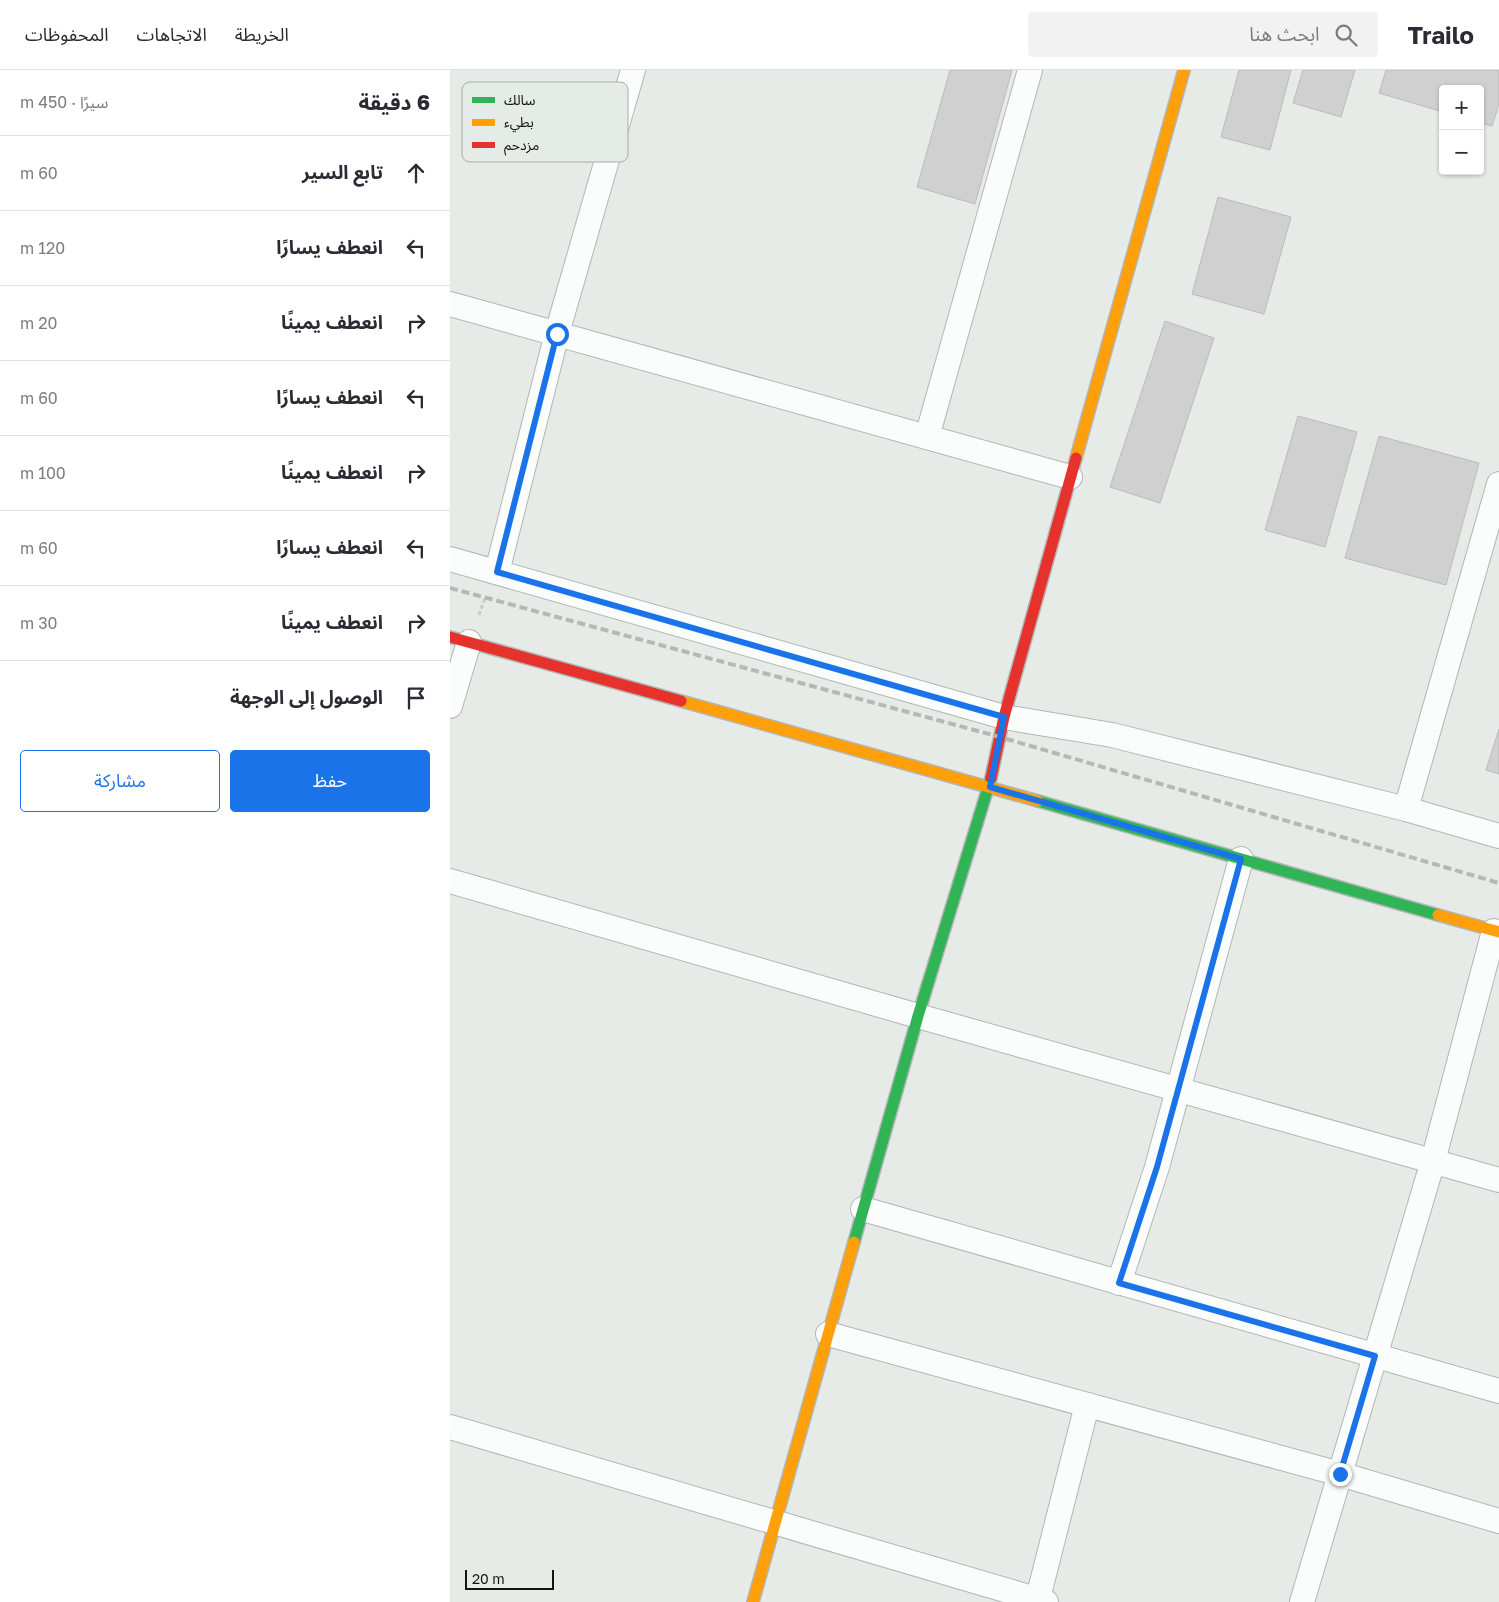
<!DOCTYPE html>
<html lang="ar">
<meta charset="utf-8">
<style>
:root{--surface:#fff;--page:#f2f2f3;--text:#2b2b33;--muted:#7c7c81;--line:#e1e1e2;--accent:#1a73e8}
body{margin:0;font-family:"Golos Text","Noto Sans Arabic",sans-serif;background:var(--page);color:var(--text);direction:rtl}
.controls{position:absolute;right:15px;top:15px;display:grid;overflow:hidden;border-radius:5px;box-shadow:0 1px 4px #0004}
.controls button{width:45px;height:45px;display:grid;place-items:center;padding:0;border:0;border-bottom:1px solid var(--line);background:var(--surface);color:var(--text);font:25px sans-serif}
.scale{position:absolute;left:15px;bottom:12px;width:89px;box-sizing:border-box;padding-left:5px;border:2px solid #131514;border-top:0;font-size:14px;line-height:18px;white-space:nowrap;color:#131514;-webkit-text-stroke:4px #e5ece8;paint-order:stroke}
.stop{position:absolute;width:15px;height:15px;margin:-11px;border:4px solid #1a73e8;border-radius:50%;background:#fff}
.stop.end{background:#1a73e8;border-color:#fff;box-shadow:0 1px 5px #0008}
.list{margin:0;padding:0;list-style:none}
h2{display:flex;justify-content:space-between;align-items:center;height:65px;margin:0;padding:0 20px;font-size:21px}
h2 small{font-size:16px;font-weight:400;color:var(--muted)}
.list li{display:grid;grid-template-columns:32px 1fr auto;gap:15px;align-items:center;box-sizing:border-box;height:75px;padding:0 20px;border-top:1px solid var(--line)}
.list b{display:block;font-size:19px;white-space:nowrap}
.list em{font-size:16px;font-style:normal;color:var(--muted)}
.actions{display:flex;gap:10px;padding:15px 20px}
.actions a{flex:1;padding:11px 0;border:1px solid var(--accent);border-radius:5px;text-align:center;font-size:18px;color:var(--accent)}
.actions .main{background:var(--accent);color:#fff}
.icon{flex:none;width:28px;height:28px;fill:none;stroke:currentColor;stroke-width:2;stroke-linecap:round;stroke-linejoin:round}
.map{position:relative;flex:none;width:1049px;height:1532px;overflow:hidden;direction:ltr}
header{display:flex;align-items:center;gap:30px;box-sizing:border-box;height:70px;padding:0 25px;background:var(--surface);border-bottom:1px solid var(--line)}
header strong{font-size:24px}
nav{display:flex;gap:28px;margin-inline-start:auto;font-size:18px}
.search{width:350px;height:45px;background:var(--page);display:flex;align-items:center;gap:12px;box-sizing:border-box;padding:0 18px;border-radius:5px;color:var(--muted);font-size:19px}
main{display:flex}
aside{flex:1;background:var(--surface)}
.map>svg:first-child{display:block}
.building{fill:#cfd0cf;stroke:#babbba}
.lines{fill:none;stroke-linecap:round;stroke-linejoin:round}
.street-casing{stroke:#b3b6b4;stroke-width:26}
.fast-casing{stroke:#b3b6b4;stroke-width:14}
.slow-casing{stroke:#b3b6b4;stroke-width:14}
.jam-casing{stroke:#b3b6b4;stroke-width:14}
.path{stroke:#cacbca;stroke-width:3;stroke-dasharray:4 2.5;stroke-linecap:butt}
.street{stroke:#fbfcfc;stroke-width:24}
.fast{stroke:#30b455;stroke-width:11}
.slow{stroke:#ff9f0a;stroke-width:11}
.jam{stroke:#e5322d;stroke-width:11}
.rail{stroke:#b6b7b6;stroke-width:4;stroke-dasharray:8 4;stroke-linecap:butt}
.route{stroke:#1a73e8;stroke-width:6}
.key{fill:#e5ece8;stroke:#a6aca8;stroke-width:1}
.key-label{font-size:14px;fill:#131514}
</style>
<header>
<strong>Trailo</strong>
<div class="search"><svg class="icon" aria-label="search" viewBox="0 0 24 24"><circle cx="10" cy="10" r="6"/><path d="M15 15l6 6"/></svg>ابحث هنا</div>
<nav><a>الخريطة</a><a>الاتجاهات</a><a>المحفوظات</a></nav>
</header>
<main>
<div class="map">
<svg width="1049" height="1532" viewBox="0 0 1049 1532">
<rect width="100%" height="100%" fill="#e6ebe8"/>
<g class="building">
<path d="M 500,0 L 562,0 L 525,134 L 467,117 Z"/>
<path d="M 789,0 L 841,0 L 820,80 L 771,67 Z"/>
<path d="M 853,0 L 905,0 L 891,47 L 843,33 Z"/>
<path d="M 936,0 L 1049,0 L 1049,34 L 1042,56 L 1030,53 L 1030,19 L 993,19 L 993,42 L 929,23 Z"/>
<path d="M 768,127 L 841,147 L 814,244 L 742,224 Z"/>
<path d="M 715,251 L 764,268 L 710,433 L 660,417 Z"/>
<path d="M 848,346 L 907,362 L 875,477 L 815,460 Z"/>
<path d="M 929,366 L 1029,393 L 996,515 L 895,488 Z"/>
<path d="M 1049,659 L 1049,704 L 1036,700 Z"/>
</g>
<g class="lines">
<g class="street-casing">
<g id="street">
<path d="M 0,234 L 620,407"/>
<path d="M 477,367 L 580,0"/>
<path d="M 0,489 L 554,647 L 662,665 L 956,739 L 1049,766"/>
<path d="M 47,502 L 107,263 L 183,0"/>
<path d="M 0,636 L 19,572"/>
<path d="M 956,739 L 1049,414"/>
<path d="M 0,811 L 468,946 L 1049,1110"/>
<path d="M 413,1139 L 1049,1321"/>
<path d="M 669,1213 L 707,1097 L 791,789"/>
<path d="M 378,1264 L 890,1404 L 1049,1451"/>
<path d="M 0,1357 L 596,1532"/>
<path d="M 587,1532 L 637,1335"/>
<path d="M 852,1532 L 983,1091 L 1044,861"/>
</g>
</g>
<g class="fast-casing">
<g id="fast">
<path d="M 588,731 L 988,845"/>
<path d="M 404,1172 L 468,946 L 541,708"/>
</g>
</g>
<g class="slow-casing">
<g id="slow">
<path d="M 626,388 L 734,0"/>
<path d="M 231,631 L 588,731"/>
<path d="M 988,845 L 1049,862"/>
<path d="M 303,1532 L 404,1172"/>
</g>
</g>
<g class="jam-casing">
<g id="jam">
<path d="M 0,567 L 231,631"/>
<path d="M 541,708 L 554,647 L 626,388"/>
</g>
</g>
<path class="path" d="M 29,545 L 35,528"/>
<use href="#street" class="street"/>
<use href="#fast" class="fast"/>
<use href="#slow" class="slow"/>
<use href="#jam" class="jam"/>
<path class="rail" d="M 0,518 L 550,667 L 1049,813"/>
</g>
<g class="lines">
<path class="route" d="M 107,264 L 47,502 L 554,647 L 540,717 L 791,789 L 707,1097 L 669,1213 L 925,1286 L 890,1404"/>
</g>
<rect x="12" y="12" width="166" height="80" rx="8" class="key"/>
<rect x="22" y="27" width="23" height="6" fill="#30b455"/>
<rect x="22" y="49" width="23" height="7" fill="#ff9f0a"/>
<rect x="22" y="72" width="23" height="6" fill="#e5322d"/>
<g class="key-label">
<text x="54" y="35">سالك</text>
<text x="54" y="57">بطيء</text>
<text x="54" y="80">مزدحم</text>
</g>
</svg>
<div class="controls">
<button>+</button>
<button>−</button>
</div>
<div class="scale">20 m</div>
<div class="stop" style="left:107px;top:264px"></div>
<div class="stop end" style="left:890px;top:1404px"></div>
</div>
<aside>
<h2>6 دقيقة<small>سيرًا · 450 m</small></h2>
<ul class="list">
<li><svg class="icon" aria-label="ahead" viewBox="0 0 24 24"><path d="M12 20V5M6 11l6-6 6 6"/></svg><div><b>تابع السير</b></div><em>60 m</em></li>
<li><svg class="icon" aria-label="left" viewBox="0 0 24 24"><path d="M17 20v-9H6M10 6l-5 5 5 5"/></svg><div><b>انعطف يسارًا</b></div><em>120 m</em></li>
<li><svg class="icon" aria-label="right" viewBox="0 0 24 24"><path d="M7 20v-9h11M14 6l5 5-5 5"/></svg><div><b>انعطف يمينًا</b></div><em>20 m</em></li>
<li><svg class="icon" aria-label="left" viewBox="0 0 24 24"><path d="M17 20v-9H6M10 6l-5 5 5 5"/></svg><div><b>انعطف يسارًا</b></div><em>60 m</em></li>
<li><svg class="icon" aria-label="right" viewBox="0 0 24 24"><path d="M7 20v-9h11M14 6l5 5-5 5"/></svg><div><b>انعطف يمينًا</b></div><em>100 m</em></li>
<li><svg class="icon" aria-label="left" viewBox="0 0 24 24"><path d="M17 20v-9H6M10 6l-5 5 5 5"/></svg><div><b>انعطف يسارًا</b></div><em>60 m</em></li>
<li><svg class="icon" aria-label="right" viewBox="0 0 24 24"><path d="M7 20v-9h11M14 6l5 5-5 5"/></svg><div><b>انعطف يمينًا</b></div><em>30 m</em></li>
<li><svg class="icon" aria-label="arrive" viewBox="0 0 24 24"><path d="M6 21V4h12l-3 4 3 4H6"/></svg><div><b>الوصول إلى الوجهة</b></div></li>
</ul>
<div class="actions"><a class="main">حفظ</a><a>مشاركة</a></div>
</aside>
</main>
